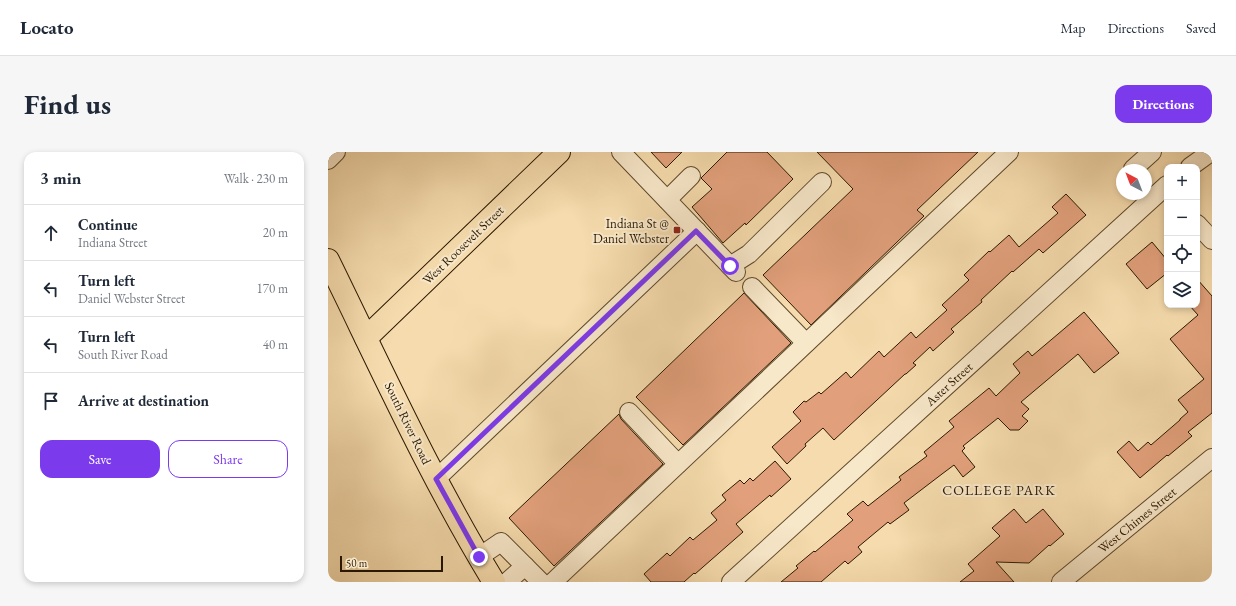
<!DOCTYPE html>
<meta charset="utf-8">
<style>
:root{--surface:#fff;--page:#f6f6f7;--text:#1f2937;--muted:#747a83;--line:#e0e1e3;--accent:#7c3aed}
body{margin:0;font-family:"EB Garamond",serif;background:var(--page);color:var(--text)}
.controls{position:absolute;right:12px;top:12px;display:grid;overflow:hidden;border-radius:8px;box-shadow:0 2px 6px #0003}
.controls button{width:36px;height:36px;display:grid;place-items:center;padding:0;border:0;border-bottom:1px solid var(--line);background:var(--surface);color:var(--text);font:20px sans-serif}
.compass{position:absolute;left:788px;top:12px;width:36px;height:36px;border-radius:50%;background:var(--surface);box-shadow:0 2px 6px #0003;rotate:318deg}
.scale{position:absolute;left:12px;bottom:10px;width:103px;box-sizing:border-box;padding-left:4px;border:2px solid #2c1800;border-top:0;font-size:11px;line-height:14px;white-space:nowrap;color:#2c1800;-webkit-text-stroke:3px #f8e8ca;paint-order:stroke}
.stop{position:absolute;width:12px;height:12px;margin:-9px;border:3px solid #7c3aed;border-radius:50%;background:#fff}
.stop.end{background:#7c3aed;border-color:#fff;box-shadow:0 1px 4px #0008}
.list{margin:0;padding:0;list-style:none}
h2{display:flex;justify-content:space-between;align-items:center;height:52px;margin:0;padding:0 16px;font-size:17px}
h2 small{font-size:13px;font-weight:400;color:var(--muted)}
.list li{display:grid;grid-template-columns:26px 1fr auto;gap:12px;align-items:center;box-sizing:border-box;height:56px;padding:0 16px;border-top:1px solid var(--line)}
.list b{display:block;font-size:15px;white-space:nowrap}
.list p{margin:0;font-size:13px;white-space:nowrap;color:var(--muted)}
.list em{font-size:13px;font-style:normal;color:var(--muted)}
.actions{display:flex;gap:8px;padding:12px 16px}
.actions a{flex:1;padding:9px 0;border:1px solid var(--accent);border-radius:12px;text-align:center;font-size:14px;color:var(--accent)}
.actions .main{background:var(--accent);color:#fff}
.icon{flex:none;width:22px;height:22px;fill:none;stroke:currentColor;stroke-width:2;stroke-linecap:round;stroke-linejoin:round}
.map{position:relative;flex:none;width:884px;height:430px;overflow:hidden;border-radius:12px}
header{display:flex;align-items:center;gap:24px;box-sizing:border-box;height:56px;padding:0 20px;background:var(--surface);border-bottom:1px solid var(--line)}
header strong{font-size:19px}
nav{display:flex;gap:22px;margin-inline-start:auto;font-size:14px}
.intro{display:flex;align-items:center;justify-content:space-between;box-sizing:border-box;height:96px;padding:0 24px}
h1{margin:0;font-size:28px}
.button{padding:10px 18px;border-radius:12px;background:var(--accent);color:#fff;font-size:14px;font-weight:700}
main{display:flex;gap:24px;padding:0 24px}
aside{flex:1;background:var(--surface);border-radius:12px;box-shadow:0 2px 6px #0003}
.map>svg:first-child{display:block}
.building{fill:#e1a07b;stroke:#2c1800}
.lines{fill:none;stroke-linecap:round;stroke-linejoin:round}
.minor-casing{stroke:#5e492b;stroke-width:20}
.major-casing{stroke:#2c1800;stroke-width:24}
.minor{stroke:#f8e8ca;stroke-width:18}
.major{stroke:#f5dbad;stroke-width:22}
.route{stroke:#7c3aed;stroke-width:5}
.poi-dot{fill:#8f2418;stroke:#f8e8ca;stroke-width:1.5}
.labels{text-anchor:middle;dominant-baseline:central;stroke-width:4;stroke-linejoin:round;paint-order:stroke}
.poi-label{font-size:13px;fill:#2c1800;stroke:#f8e8ca;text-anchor:end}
.street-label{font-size:13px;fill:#2c1800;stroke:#f8e8ca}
.neighbourhood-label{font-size:14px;letter-spacing:1px;fill:#2c1800;stroke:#f8e8ca}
</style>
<header>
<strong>Locato</strong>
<nav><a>Map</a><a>Directions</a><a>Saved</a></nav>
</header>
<div class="intro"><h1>Find us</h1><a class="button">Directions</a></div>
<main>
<aside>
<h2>3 min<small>Walk · 230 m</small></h2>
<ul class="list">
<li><svg class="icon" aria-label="ahead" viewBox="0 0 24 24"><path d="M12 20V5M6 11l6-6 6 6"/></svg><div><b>Continue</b><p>Indiana Street</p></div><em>20 m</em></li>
<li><svg class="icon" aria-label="left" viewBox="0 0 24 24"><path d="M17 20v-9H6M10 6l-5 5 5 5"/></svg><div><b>Turn left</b><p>Daniel Webster Street</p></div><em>170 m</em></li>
<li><svg class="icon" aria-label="left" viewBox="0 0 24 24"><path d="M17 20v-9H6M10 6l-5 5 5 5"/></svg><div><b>Turn left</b><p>South River Road</p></div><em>40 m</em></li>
<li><svg class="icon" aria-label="arrive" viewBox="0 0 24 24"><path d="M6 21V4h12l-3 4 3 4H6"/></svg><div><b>Arrive at destination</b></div></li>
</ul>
<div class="actions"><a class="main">Save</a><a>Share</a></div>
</aside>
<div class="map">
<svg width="884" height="430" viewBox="0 0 884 430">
<rect width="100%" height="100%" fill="#f5dbad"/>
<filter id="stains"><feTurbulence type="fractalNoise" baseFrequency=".005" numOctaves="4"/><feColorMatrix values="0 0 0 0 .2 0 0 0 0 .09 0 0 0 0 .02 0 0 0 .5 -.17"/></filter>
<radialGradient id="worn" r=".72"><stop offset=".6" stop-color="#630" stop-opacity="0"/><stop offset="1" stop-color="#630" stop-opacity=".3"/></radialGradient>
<g class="building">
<path d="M 323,0 L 354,0 L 338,16 Z"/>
<path d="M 399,0 L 439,0 L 465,27 L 418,73 L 417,71 L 395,91 L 364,55 L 384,37 L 373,26 Z"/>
<path d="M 489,0 L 650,0 L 589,58 L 596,64 L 483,173 L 435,123 L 525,37 Z"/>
<path d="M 738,42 L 758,63 L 715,101 L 711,97 L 685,120 L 684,119 L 653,148 L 654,150 L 623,177 L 626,180 L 605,199 L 602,195 L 585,211 L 588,213 L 578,222 L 577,222 L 506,288 L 495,276 L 477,292 L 478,294 L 459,312 L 444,295 L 473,269 L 465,260 L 476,249 L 478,250 L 491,240 L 493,242 L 518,220 L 523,226 L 551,199 L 556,205 L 583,180 L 588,186 L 619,158 L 614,153 L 641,128 L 636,123 L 661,99 L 662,100 L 681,83 L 691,95 L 730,61 L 724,55 Z"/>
<path d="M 824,90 L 839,108 L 839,121 L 819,137 L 798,112 Z"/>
<path d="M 869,127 L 884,144 L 884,261 L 860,280 L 864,284 L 840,304 L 839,303 L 812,326 L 789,300 L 801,289 L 810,299 L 820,290 L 823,293 L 852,268 L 852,267 L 860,260 L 850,248 L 876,227 L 842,187 L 870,163 L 861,153 L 869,153 Z"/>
<path d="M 416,141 L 463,191 L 355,293 L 308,245 Z"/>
<path d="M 756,160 L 791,201 L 766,221 L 750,202 L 693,250 L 701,257 L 694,264 L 700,269 L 691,278 L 682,278 L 670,266 L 635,294 L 637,296 L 634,299 L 647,315 L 635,325 L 626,313 L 614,322 L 576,351 L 581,358 L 562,372 L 560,370 L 530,395 L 534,400 L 520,412 L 517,409 L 493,430 L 453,430 L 470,416 L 468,414 L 486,399 L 487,400 L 525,368 L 519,362 L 535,349 L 540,354 L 573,328 L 571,325 L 599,304 L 596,300 L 626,275 L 621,269 L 661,236 L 668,244 L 692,221 L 685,212 L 700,199 L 704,204 Z"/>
<path d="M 291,262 L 293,267 L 335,312 L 226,414 L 181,366 Z"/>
<path d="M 447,309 L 463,327 L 443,345 L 442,343 L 408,372 L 415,380 L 367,422 L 366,421 L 356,430 L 323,430 L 316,422 L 339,401 L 342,404 L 362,385 L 365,388 L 389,368 L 383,361 L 398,348 L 394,343 L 412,328 L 416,332 L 422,326 L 425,329 Z"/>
<path d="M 686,357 L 698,371 L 715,357 L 736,382 L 722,394 L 721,393 L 701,411 L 668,410 L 686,430 L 632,430 L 646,419 L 640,412 L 672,384 L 664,376 Z"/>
</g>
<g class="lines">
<g class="minor-casing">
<g id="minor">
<path d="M 293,0 L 408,120"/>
<path d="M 0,8 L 8,0"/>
<path d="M 862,15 L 883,0"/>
<path d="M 805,17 L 824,0"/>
<path d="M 339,48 L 363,24"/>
<path d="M 869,72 L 884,88"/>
<path d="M 402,114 L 421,102 L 494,30"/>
<path d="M 424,135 L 478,191"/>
<path d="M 301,260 L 350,312"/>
<path d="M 108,327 L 369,79"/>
<path d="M 151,405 L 173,390 L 213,430"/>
<path d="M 179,430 L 197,414"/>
<path d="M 225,430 L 681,0"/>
<path d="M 403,430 L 839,33"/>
<path d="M 733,430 L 884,306"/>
</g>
</g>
<g class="major-casing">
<g id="major">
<path d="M 0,108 C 53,216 103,327 166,430"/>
<path d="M 38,186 L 231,0"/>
</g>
</g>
<use href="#minor" class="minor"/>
<use href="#major" class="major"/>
</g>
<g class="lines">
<path class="route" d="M 151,405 L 108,327 L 368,79 L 402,114"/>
</g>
<rect class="poi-dot" x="345" y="74" width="8" height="8" rx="2"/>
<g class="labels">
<g class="poi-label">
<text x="341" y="71">Indiana St @<tspan x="341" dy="15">Daniel Webster</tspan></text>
</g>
<g class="street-label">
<text transform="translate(135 93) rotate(-44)">West Roosevelt Street</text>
<text transform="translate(621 232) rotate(-42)">Aster Street</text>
<text transform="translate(80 271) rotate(64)">South River Road</text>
<text transform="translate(809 368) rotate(-39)">West Chimes Street</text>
</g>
<g class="neighbourhood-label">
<text x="671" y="338">COLLEGE PARK</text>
</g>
</g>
<rect width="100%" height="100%" filter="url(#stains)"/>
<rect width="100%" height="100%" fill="url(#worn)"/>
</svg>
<div class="controls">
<button>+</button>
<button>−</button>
<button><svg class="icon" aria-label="locate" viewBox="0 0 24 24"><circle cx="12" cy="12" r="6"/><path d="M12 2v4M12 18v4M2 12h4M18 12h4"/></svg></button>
<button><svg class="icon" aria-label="layers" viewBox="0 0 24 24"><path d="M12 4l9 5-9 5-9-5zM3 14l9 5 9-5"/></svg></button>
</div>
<svg class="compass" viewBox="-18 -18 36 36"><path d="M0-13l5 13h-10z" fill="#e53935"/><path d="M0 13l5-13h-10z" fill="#747a83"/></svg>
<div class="scale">50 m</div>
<div class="stop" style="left:402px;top:114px"></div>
<div class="stop end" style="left:151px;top:405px"></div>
</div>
</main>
